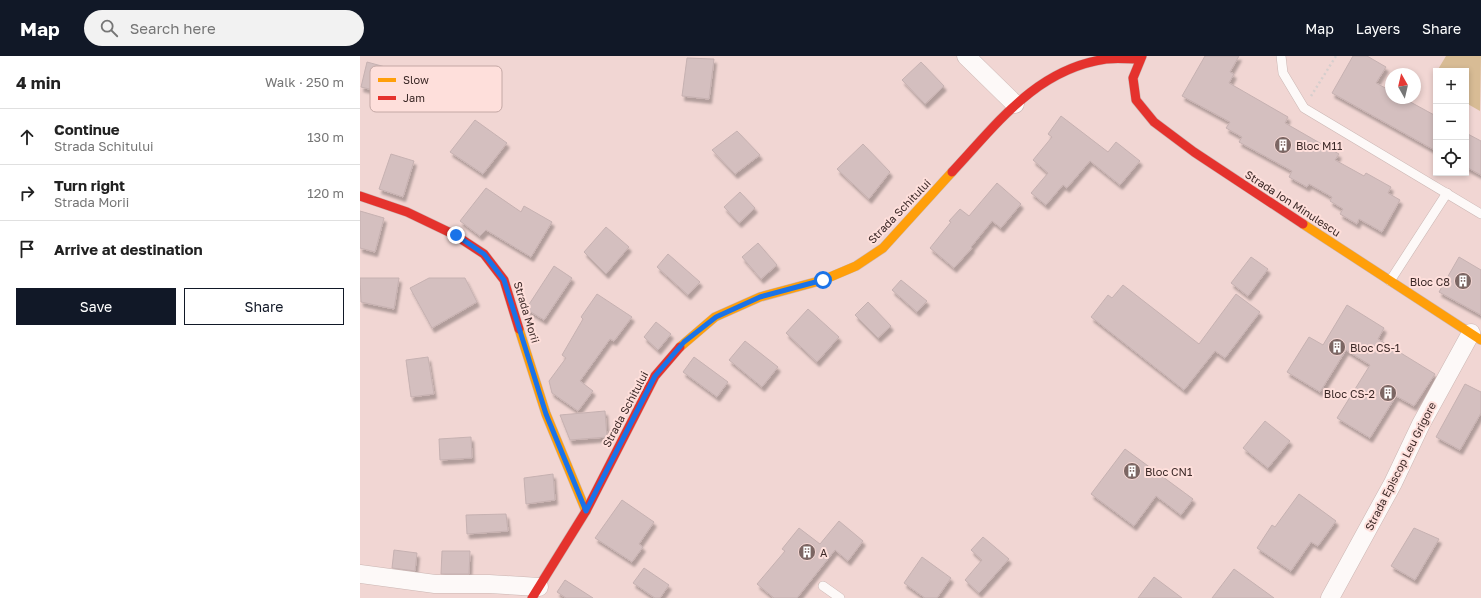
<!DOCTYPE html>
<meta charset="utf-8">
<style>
:root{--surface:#fff;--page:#f2f2f2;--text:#222;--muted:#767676;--line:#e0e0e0;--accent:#111827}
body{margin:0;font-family:"Golos Text",sans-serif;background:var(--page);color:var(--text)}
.controls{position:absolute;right:12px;top:12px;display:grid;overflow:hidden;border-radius:0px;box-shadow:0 2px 6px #0003}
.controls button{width:36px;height:36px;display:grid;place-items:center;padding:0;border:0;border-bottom:1px solid var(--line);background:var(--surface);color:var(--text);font:20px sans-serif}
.compass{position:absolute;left:1025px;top:12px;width:36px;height:36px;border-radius:50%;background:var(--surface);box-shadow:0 2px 6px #0003;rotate:352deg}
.stop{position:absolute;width:12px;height:12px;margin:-9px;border:3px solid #1a73e8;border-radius:50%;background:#fff}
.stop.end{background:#1a73e8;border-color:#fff;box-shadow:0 1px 4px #0008}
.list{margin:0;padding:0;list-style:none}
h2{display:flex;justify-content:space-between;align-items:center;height:52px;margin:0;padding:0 16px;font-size:17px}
h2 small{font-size:13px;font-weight:400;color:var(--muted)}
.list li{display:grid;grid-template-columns:26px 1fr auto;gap:12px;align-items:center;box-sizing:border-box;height:56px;padding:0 16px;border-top:1px solid var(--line)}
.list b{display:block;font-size:15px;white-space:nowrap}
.list p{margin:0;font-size:13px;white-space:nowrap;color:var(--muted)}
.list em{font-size:13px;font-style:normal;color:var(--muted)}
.actions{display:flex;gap:8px;padding:12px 16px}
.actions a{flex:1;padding:9px 0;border:1px solid var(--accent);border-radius:0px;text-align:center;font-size:14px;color:var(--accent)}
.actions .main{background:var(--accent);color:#fff}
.icon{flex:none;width:22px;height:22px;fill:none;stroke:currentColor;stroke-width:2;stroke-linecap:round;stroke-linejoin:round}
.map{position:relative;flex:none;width:1121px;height:542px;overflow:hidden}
header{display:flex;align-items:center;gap:24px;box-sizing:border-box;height:56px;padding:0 20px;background:var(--accent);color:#fff}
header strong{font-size:19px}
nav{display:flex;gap:22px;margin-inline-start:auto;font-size:14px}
.search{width:280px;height:36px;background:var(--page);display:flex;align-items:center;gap:10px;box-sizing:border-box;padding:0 14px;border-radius:22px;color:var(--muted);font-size:15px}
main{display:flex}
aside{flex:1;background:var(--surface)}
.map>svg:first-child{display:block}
.green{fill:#d8bc95}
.building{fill:#d4bfbf;stroke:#c6b1b1;filter:url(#shadow)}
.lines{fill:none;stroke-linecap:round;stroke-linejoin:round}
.lane-casing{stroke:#cbb6b3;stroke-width:10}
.street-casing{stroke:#cbb6b3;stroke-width:19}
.slow-casing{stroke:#cbb6b3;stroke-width:10}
.jam-casing{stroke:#cbb6b3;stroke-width:10}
.path{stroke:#d6cecd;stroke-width:2.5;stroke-dasharray:2 3;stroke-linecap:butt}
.lane{stroke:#fdf9f8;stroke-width:9}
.street{stroke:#fdf9f8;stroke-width:18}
.slow{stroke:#ff9f0a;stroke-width:9}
.jam{stroke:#e5322d;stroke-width:9}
.route{stroke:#1a73e8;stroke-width:5}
.labels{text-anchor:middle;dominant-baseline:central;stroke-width:4;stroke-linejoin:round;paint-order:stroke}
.poi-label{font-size:11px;fill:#3c2927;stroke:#fedfdb;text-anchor:start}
.street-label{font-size:11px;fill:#3c2927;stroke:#fedfdb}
.key{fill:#fedfdb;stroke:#c4a8a5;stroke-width:1}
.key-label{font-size:11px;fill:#3c2927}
</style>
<header>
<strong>Map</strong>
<div class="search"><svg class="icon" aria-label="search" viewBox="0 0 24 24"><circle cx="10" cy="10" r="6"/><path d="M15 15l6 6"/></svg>Search here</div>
<nav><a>Map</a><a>Layers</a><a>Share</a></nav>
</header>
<main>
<aside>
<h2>4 min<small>Walk · 250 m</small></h2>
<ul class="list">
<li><svg class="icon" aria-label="ahead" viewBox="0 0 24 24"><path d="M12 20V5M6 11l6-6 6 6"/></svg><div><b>Continue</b><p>Strada Schitului</p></div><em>130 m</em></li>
<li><svg class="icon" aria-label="right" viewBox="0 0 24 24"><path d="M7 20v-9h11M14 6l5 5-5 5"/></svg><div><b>Turn right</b><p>Strada Morii</p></div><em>120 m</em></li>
<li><svg class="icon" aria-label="arrive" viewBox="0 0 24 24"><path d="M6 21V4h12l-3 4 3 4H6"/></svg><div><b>Arrive at destination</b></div></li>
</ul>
<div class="actions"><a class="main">Save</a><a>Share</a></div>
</aside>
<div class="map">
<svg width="1121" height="542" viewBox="0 0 1121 542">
<defs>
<filter id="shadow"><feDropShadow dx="2.5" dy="4.5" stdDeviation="1" flood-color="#0004"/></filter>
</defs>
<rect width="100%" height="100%" fill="#f1d6d3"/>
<path class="green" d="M 1086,0 L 1121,0 L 1120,55 L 1106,47 L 1106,15 L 1077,15 Z"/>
<g class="building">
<path d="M 845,0 L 879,0 L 870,16 L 874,18 L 869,27 L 928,61 L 925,67 L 979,98 L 975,104 L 1004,120 L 1006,117 L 1031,131 L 1028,137 L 1040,144 L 1022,176 L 999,163 L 997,168 L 980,158 L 983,153 L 970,145 L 972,141 L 949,128 L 947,131 L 929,121 L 932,115 L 879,86 L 882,81 L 866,72 L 870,66 L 822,40 Z"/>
<path d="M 993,0 L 1007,0 L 1026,11 L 1016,27 L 1031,35 L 1031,42 L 1043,42 L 1076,60 L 1076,95 L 972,37 Z"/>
<path d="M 327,2 L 354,3 L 349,43 L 322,40 Z"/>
<path d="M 7,6 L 40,15 L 34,39 L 1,31 Z"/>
<path d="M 561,6 L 584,30 L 565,48 L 542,24 Z"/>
<path d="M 701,60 L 748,96 L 756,86 L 780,105 L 760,129 L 730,105 L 707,132 L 703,129 L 686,149 L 671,137 L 688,117 L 673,104 L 692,81 L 688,78 Z"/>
<path d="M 115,64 L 147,87 L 123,118 L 90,96 Z"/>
<path d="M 377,75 L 400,99 L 375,118 L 352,94 Z"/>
<path d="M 1106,77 L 1121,85 L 1121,119 L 1106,111 Z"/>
<path d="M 503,88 L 530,116 L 509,143 L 477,113 Z"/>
<path d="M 31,98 L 54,105 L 43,141 L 19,133 Z"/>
<path d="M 637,127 L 661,148 L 641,172 L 632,165 L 611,191 L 612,192 L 594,212 L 570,192 L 591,166 L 589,165 L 600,153 L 609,160 Z"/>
<path d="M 126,132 L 161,156 L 164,150 L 192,166 L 171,201 L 126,174 L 120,180 L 100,165 Z"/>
<path d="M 380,136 L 395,152 L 379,167 L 364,151 Z"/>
<path d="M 0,155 L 24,162 L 15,196 L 0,192 Z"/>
<path d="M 246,171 L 269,191 L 246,218 L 224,196 Z"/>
<path d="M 398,187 L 417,209 L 401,223 L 382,201 Z"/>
<path d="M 308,198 L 340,226 L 328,239 L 297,211 Z"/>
<path d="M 891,201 L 908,213 L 888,240 L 871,227 Z"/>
<path d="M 1099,201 L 1121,214 L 1121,259 L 1079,236 Z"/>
<path d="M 194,210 L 212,222 L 184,264 L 166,253 Z"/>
<path d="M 0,222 L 39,222 L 34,253 L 1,246 Z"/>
<path d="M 69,222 L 105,222 L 117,246 L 72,272 L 50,232 Z"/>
<path d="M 541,224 L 567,245 L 557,256 L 532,234 Z"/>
<path d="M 763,229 L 839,288 L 876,238 L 900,256 L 865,302 L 855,295 L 824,334 L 731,261 L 748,239 L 752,242 Z"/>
<path d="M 237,238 L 272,261 L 254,285 L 250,283 L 220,325 L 233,335 L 218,355 L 192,337 L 189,325 L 206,302 L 202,299 L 223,263 L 221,261 Z"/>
<path d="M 508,246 L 531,270 L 518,282 L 495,259 Z"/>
<path d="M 987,249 L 1024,272 L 1018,283 L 1075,318 L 1054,350 L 1036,340 L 1010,382 L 977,362 L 1010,309 L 986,294 L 960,336 L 927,316 L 949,281 L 963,289 Z"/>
<path d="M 448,253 L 479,281 L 457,306 L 426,277 Z"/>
<path d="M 296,266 L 311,278 L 298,294 L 284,281 Z"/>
<path d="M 385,285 L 418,311 L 402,331 L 369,304 Z"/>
<path d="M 68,301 L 74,338 L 51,341 L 46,304 Z"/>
<path d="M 334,301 L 368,326 L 357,341 L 323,316 Z"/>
<path d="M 1105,328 L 1121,336 L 1121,357 L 1100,394 L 1076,381 Z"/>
<path d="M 245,355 L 247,381 L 210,384 L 200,359 Z"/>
<path d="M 905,365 L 930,385 L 908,412 L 883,392 Z"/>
<path d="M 111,381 L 112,402 L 80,404 L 79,383 Z"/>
<path d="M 765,393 L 833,443 L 821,459 L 796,440 L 774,470 L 731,438 Z"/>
<path d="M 193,418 L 195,444 L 166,448 L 164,422 Z"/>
<path d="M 939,438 L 976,465 L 958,490 L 951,486 L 931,515 L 897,492 L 912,469 L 915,471 Z"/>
<path d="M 262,444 L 294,466 L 279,488 L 283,491 L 272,506 L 235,482 Z"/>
<path d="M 146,458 L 148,475 L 107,478 L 106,459 Z"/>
<path d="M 479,465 L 503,485 L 488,505 L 475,494 L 437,542 L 414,542 L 397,528 L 425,495 L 422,493 L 439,472 L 460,488 Z"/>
<path d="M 1054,472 L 1079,483 L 1055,524 L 1031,510 Z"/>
<path d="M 623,481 L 649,503 L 619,537 L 605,524 L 622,504 L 611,494 Z"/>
<path d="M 34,494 L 57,497 L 55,515 L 32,512 Z"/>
<path d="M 82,495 L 110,495 L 109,518 L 81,518 Z"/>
<path d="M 562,501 L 591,522 L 577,542 L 565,542 L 544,527 Z"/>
<path d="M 284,512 L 309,529 L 300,542 L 295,542 L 273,527 Z"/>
<path d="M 874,513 L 914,542 L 852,542 Z"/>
<path d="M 794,521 L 822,542 L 778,542 Z"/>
<path d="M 205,524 L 233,542 L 206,542 L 197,536 Z"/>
</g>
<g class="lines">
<g class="lane-casing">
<g id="lane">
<path d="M 921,0 L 923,17 L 944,52 L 1121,158"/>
<path d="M 1030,225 L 1087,137"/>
<path d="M 463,530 L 480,542"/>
</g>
</g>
<g class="street-casing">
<g id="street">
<path d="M 606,0 L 655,48"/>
<path d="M 0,518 L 75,528 L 129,528 L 179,531"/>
<path d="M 970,542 L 1033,427 L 1061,368 L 1111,277"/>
</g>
</g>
<g class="slow-casing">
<g id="slow">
<path d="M 943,168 L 1121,284"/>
<path d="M 159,273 L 186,358 L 226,455"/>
<path d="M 320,291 L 355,261 L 400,241 L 463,224 L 496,210 L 523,192 L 592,116"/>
</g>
</g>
<g class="jam-casing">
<g id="jam">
<path d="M 782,0 L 773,22 L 776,44 L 794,66 L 834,96 L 943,168"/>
<path d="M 592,116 C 637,68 676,13 746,3 C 757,2 769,3 780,3"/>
<path d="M 0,140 L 47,156 L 95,179 L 124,198 L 144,224 L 159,273"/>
<path d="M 172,542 L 226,455 L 295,320 L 320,291"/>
</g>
</g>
<path class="path" d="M 951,40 L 976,0"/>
<use href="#lane" class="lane"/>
<use href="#street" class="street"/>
<use href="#slow" class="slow"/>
<use href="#jam" class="jam"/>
</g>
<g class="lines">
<path class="route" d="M 96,179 L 124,198 L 144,224 L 186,358 L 226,455 L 295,320 L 324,286 L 356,261 L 400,241 L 463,224"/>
</g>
<defs>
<g id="building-disc" transform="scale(0.9)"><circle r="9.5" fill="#7b6663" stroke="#fedfdb"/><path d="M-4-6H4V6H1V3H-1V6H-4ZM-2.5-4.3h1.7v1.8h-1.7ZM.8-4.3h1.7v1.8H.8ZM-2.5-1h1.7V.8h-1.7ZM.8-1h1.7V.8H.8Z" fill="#fff"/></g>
</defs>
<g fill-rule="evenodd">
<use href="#building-disc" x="923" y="89"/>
<use href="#building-disc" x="1103" y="225"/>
<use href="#building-disc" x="977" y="291"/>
<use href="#building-disc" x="1028" y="337"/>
<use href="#building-disc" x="772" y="415"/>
<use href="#building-disc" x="447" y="496"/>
</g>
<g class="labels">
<g class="poi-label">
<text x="936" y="89">Bloc M11</text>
<text x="1090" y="225" text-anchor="end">Bloc C8</text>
<text x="990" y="291">Bloc CS-1</text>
<text x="1015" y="337" text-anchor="end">Bloc CS-2</text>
<text x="785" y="415">Bloc CN1</text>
<text x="460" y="496">A</text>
</g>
<g class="street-label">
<text transform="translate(933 147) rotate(33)">Strada Ion Minulescu</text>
<text transform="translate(539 155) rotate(-46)">Strada Schitului</text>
<text transform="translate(167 256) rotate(73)">Strada Morii</text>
<text transform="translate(265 353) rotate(-62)">Strada Schitului</text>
<text transform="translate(1040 410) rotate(-63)">Strada Episcop Leu Grigore</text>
</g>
</g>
<rect x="10" y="10" width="132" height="46" rx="6" class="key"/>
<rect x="18" y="22" width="18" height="4" fill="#ff9f0a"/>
<rect x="18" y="40" width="18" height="4" fill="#e5322d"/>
<g class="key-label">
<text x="43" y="28">Slow</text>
<text x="43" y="46">Jam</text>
</g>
</svg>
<div class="controls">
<button>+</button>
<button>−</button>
<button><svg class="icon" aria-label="locate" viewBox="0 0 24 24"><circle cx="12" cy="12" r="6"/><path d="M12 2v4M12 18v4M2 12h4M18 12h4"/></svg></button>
</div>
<svg class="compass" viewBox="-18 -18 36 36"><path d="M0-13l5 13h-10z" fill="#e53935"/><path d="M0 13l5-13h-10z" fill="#767676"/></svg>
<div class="stop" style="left:463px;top:224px"></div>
<div class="stop end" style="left:96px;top:179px"></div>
</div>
</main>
